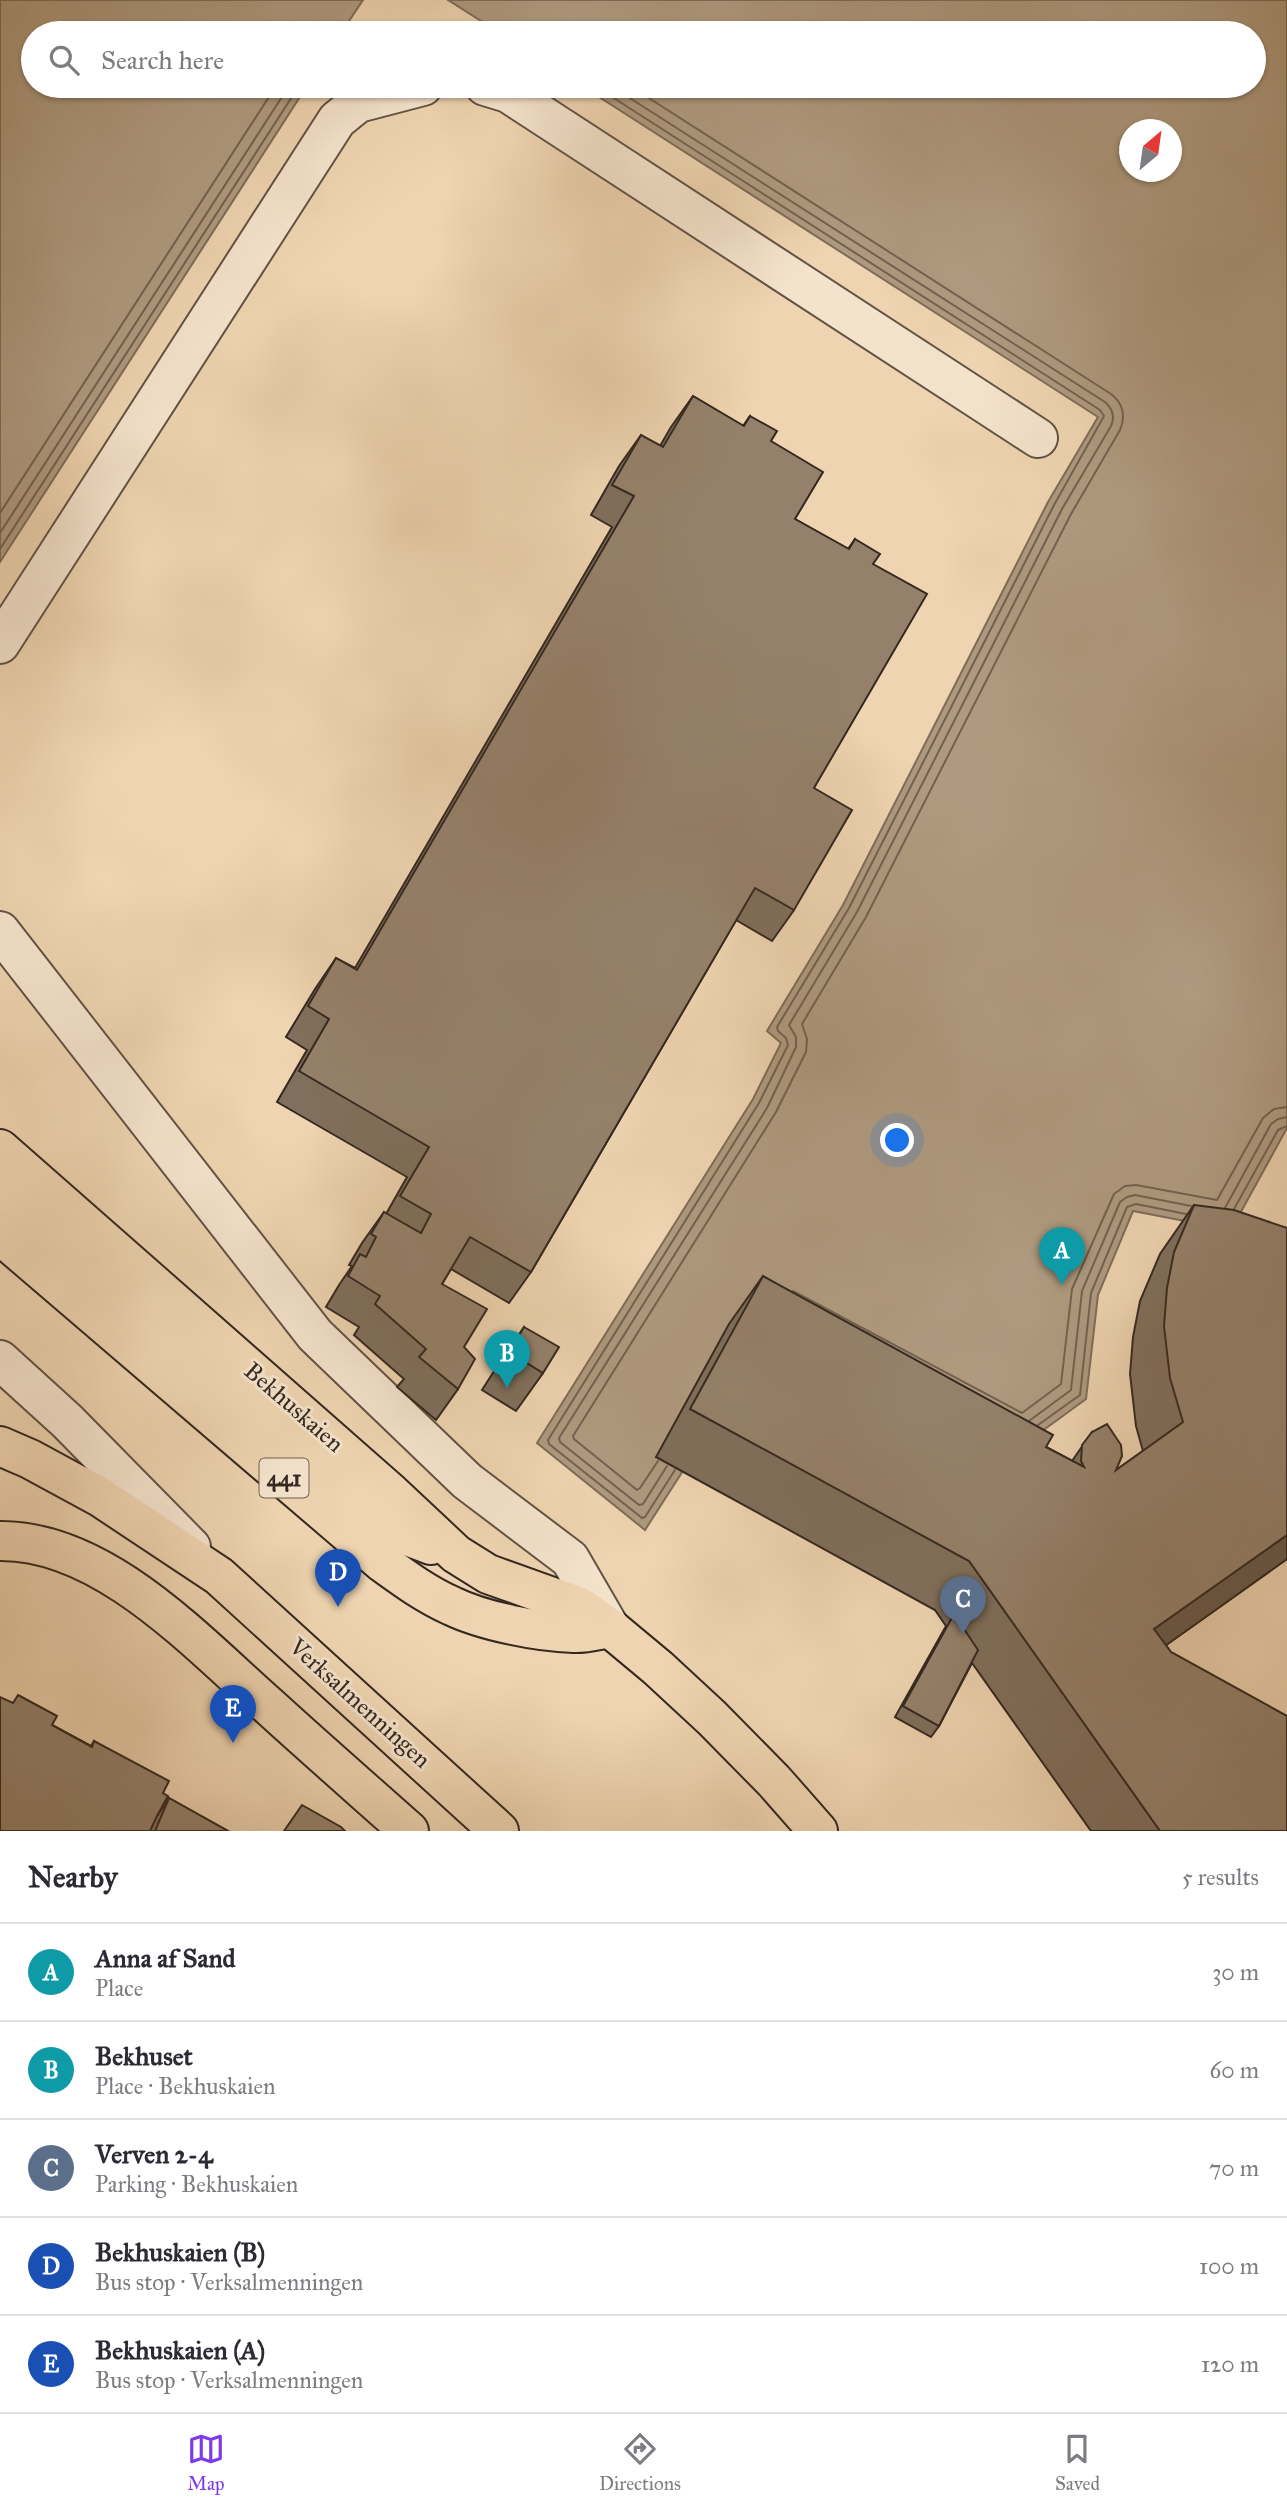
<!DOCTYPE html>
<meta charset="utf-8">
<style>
:root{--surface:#fff;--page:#f2f2f3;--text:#2b2b33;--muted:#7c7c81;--line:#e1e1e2;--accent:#7c3aed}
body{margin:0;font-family:"IM FELL Great Primer",serif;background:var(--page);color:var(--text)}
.compass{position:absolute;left:1119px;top:119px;width:63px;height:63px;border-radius:50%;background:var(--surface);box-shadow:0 2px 5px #0004;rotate:29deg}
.you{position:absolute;left:898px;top:1141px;width:24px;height:24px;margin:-18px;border:5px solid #fff;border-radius:50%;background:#1a73e8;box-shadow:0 0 0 10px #1a73e833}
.badge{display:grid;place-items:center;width:46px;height:46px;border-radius:50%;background:var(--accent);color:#fff;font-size:23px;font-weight:700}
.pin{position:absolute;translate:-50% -58px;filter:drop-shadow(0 2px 4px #0008)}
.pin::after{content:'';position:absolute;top:37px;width:24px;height:21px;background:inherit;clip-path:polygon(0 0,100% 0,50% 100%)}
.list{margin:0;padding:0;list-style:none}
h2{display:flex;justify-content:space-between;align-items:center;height:91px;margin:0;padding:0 28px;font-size:30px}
h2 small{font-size:23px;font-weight:400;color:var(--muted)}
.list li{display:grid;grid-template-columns:46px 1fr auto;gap:21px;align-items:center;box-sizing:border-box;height:98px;padding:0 28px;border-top:2px solid var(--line)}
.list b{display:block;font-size:26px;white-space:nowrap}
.list p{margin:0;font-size:23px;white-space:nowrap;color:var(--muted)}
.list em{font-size:23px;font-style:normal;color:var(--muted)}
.icon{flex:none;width:38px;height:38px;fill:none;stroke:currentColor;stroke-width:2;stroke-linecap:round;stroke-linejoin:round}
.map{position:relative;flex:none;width:1287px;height:1831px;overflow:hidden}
.search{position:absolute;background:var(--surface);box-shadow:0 2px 5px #0004;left:21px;right:21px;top:21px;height:77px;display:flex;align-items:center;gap:18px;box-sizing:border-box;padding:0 24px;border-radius:38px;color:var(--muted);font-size:26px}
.sheet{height:581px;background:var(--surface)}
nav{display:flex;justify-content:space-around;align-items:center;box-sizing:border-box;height:98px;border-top:2px solid var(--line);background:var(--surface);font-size:19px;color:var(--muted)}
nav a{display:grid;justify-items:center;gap:4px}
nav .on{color:var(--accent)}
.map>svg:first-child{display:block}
.water{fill:#af9a7f;stroke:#7e6c59;stroke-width:2;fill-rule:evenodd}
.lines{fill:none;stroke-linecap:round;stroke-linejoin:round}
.shore{stroke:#726150;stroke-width:2}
.minor-casing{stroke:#625345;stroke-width:42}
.major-casing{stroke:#342821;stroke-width:42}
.minor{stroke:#f4e3cc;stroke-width:38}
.major{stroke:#eed4b0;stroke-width:38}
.wall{fill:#806f5c;stroke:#342821;stroke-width:2}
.shaded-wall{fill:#685a4b;stroke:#342821;stroke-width:2}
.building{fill:#95816b;stroke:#342821;stroke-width:2}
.labels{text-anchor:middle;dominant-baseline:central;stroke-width:6;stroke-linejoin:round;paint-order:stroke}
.shield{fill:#f4e3cc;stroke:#6e6054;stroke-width:2}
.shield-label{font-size:23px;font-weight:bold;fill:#342821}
.street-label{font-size:24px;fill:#342821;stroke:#f4e3cc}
</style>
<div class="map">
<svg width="1287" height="1831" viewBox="0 0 1287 1831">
<rect width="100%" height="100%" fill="#eed4b0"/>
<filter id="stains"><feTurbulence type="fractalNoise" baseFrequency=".00286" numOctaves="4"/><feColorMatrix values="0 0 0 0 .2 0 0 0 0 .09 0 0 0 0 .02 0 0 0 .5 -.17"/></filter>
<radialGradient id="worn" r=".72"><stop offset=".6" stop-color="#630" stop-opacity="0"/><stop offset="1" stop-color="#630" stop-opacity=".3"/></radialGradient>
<g class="water">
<path d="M 0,0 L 363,0 L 341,33 L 33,33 L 33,86 L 307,86 L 0,562 Z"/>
<path d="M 448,0 L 1287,0 L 1287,1128 L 1231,1230 L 1133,1211 L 1098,1295 L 1086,1399 L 1023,1445 L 783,1315 L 645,1530 L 537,1443 L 753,1099 L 781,1043 L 767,1031 L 843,905 L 1048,502 L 1098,417 L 582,86 L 1254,86 L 1254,33 L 500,33 ZM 1130,130 L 1172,130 L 1172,172 L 1130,172 Z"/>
</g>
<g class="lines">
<g class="shore">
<path d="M 595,86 L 1100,410 L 1104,416 L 1054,505 L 849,908 L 777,1027 L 778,1031 L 786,1038 L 788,1045 L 759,1103 L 548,1440 L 549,1444 L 642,1518 L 645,1517 L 675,1470"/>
<path d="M 611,86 L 1105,402 C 1113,409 1115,417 1111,426 L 1062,509 L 857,912 L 789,1025 L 796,1037 L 796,1047 L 767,1108 L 559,1438 L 560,1442 L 639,1505 L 643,1504 L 667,1466"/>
<path d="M 630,86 L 1111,394 C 1123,403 1126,416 1120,430 L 1071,514 L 866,917 L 802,1024 L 807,1039 L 806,1052 L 776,1112 L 573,1436 L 574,1439 L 637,1490 L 640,1488 L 658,1461"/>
<path d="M 0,513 L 276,86"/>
<path d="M 0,533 L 289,86"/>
<path d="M 0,549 L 299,86"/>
<path d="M 1225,1208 L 1271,1124 L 1278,1119 L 1287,1117"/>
<path d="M 1234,1209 L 1278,1130 L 1287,1126"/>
<path d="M 793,1291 L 1022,1413 L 1061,1384 L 1072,1289 L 1114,1194 L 1125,1186 L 1136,1185 L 1217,1200 L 1263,1118 L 1274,1109 L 1287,1107"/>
<path d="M 1029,1421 L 1071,1390 L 1082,1291 L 1120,1202 L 1127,1197 L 1135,1195 L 1191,1206"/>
<path d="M 1038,1425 L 1080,1395 L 1091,1293 L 1127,1207 L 1136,1204 L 1186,1214"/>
</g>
<g class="minor-casing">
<g id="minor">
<path d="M 485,86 L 508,93 L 1038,438"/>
<path d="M 0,644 L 337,120 L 358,103 L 423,86"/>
<path d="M 0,931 L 315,1335 L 467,1481 L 570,1559 L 610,1628"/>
<path d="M 0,1360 L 67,1421 L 191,1547"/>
</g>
</g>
<g class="major-casing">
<g id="major">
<path d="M 0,1149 L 391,1493 L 456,1554 L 488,1574 L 580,1607 L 610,1628 L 658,1668 L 712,1718 L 774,1781 L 818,1831"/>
<path d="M 0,1190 L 114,1293 L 355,1500 L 394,1531 L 431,1545"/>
<path d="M 0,1235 L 383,1563 C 405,1579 427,1595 452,1606 C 483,1621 538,1632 573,1633 C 585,1634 598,1630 610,1628"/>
<path d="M 0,1446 L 30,1459 L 100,1497 L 219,1576 L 499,1831"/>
<path d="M 0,1541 C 104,1540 197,1643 270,1707 C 316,1749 363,1790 409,1831"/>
</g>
</g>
<use href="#minor" class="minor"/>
<use href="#major" class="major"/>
</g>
<g class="wall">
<path d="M 693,396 L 743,426 L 750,416 L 771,441 L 795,519 L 848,549 L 855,539 L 873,564 L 814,788 L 794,910 L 772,941 L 736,920 L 531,1272 L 509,1303 L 451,1269 L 442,1284 L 464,1347 L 458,1389 L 436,1420 L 397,1387 L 404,1379 L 354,1335 L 359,1327 L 326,1307 L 339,1285 L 352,1266 L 349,1265 L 362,1243 L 384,1212 L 386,1214 L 407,1177 L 277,1102 L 307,1050 L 286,1037 L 315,989 L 336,958 L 355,968 L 612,527 L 591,515 L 619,466 L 641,435 L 660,446 L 671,427 Z"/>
<path d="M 1194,1205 L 1287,1228 L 1287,1559 L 1166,1645 L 1287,1831 L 1091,1831 L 972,1663 L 939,1726 L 931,1737 L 895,1717 L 946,1626 L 935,1610 L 656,1457 L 729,1324 L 763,1276 L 1046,1447 L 1072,1461 L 1092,1432 L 1116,1470 L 1143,1451 L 1136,1426 L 1130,1374 L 1133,1337 L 1140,1301 L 1160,1254 Z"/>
<path d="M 524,1327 L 543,1373 L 516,1411 L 482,1390 L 498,1365 Z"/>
<path d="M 52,1725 L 91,1746 L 94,1741 L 163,1793 L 157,1816 L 169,1798 L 228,1831 L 0,1831 Z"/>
</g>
<path class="shaded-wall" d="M 1287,1535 L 1287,1559 L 1120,1678 L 1154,1629 Z"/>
<g class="building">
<path d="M 693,396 L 744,426 L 750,416 L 777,431 L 771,441 L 823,472 L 795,519 L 849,549 L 855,539 L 880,554 L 873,564 L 927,594 L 814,788 L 852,810 L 794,910 L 755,888 L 531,1272 L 470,1237 L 442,1284 L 487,1309 L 464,1347 L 475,1359 L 458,1389 L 419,1357 L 426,1349 L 375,1304 L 380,1296 L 348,1276 L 360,1254 L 366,1257 L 376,1237 L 371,1234 L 384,1212 L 421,1233 L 431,1214 L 400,1196 L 429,1147 L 299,1071 L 329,1019 L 308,1006 L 336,958 L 357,970 L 634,496 L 612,485 L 641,435 L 663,447 Z"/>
<path d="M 1194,1205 L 1234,1210 L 1287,1228 L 1287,1535 L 1154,1629 L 1171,1652 L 1287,1716 L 1287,1831 L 1160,1831 L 969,1561 L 690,1409 L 763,1276 L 1053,1435 L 1046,1447 L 1084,1467 L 1081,1461 L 1082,1445 L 1092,1432 L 1107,1424 L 1121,1445 L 1122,1456 L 1116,1470 L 1183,1422 L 1170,1378 L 1164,1326 L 1167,1288 L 1174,1252 Z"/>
<path d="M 524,1327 L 559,1347 L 543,1373 L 509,1352 Z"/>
<path d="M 954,1614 L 978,1650 L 939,1726 L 903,1706 Z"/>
<path d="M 18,1695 L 57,1716 L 52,1725 L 92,1747 L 94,1741 L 169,1781 L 163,1793 L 168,1796 L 157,1816 L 150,1831 L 0,1831 L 0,1697 L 13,1703 Z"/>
<path d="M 169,1798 L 228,1831 L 155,1831 Z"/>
<path d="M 302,1805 L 341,1827 L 345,1831 L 284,1831 Z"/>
</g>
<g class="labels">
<rect class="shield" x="259.5" y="1458.5" width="49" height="39" rx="5"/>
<g class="shield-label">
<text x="284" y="1478">441</text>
</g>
<g class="street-label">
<text transform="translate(294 1407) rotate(41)">Bekhuskaien</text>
<text transform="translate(360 1703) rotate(42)">Verksalmenningen</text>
</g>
</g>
<rect width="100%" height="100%" filter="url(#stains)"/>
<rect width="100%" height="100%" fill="url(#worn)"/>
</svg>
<svg class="compass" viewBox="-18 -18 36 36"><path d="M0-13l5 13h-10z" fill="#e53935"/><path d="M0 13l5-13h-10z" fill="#7c7c81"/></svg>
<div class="you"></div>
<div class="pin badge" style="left:1062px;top:1285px;background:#0f9aa8">A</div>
<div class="pin badge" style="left:507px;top:1388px;background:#0f9aa8">B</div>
<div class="pin badge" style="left:963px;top:1634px;background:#5c6f8a">C</div>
<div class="pin badge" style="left:338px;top:1607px;background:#1a4fb4">D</div>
<div class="pin badge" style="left:233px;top:1743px;background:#1a4fb4">E</div>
<div class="search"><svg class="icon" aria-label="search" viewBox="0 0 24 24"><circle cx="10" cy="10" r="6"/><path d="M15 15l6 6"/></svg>Search here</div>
</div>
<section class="sheet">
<h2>Nearby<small>5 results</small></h2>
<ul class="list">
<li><span class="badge" style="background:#0f9aa8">A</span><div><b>Anna af Sand</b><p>Place</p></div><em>30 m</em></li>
<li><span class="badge" style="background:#0f9aa8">B</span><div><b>Bekhuset</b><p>Place · Bekhuskaien</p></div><em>60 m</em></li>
<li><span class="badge" style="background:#5c6f8a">C</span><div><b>Verven 2-4</b><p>Parking · Bekhuskaien</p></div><em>70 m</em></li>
<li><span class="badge" style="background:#1a4fb4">D</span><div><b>Bekhuskaien (B)</b><p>Bus stop · Verksalmenningen</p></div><em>100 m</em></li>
<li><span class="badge" style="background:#1a4fb4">E</span><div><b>Bekhuskaien (A)</b><p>Bus stop · Verksalmenningen</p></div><em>120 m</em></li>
</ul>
</section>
<nav>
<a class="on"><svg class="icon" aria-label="map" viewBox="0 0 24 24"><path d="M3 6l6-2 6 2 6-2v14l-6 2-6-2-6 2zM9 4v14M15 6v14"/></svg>Map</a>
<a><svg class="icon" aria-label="directions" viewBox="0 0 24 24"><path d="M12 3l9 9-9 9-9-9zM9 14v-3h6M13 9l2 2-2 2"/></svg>Directions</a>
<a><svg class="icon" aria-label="saved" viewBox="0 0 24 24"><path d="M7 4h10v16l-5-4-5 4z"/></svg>Saved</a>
</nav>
